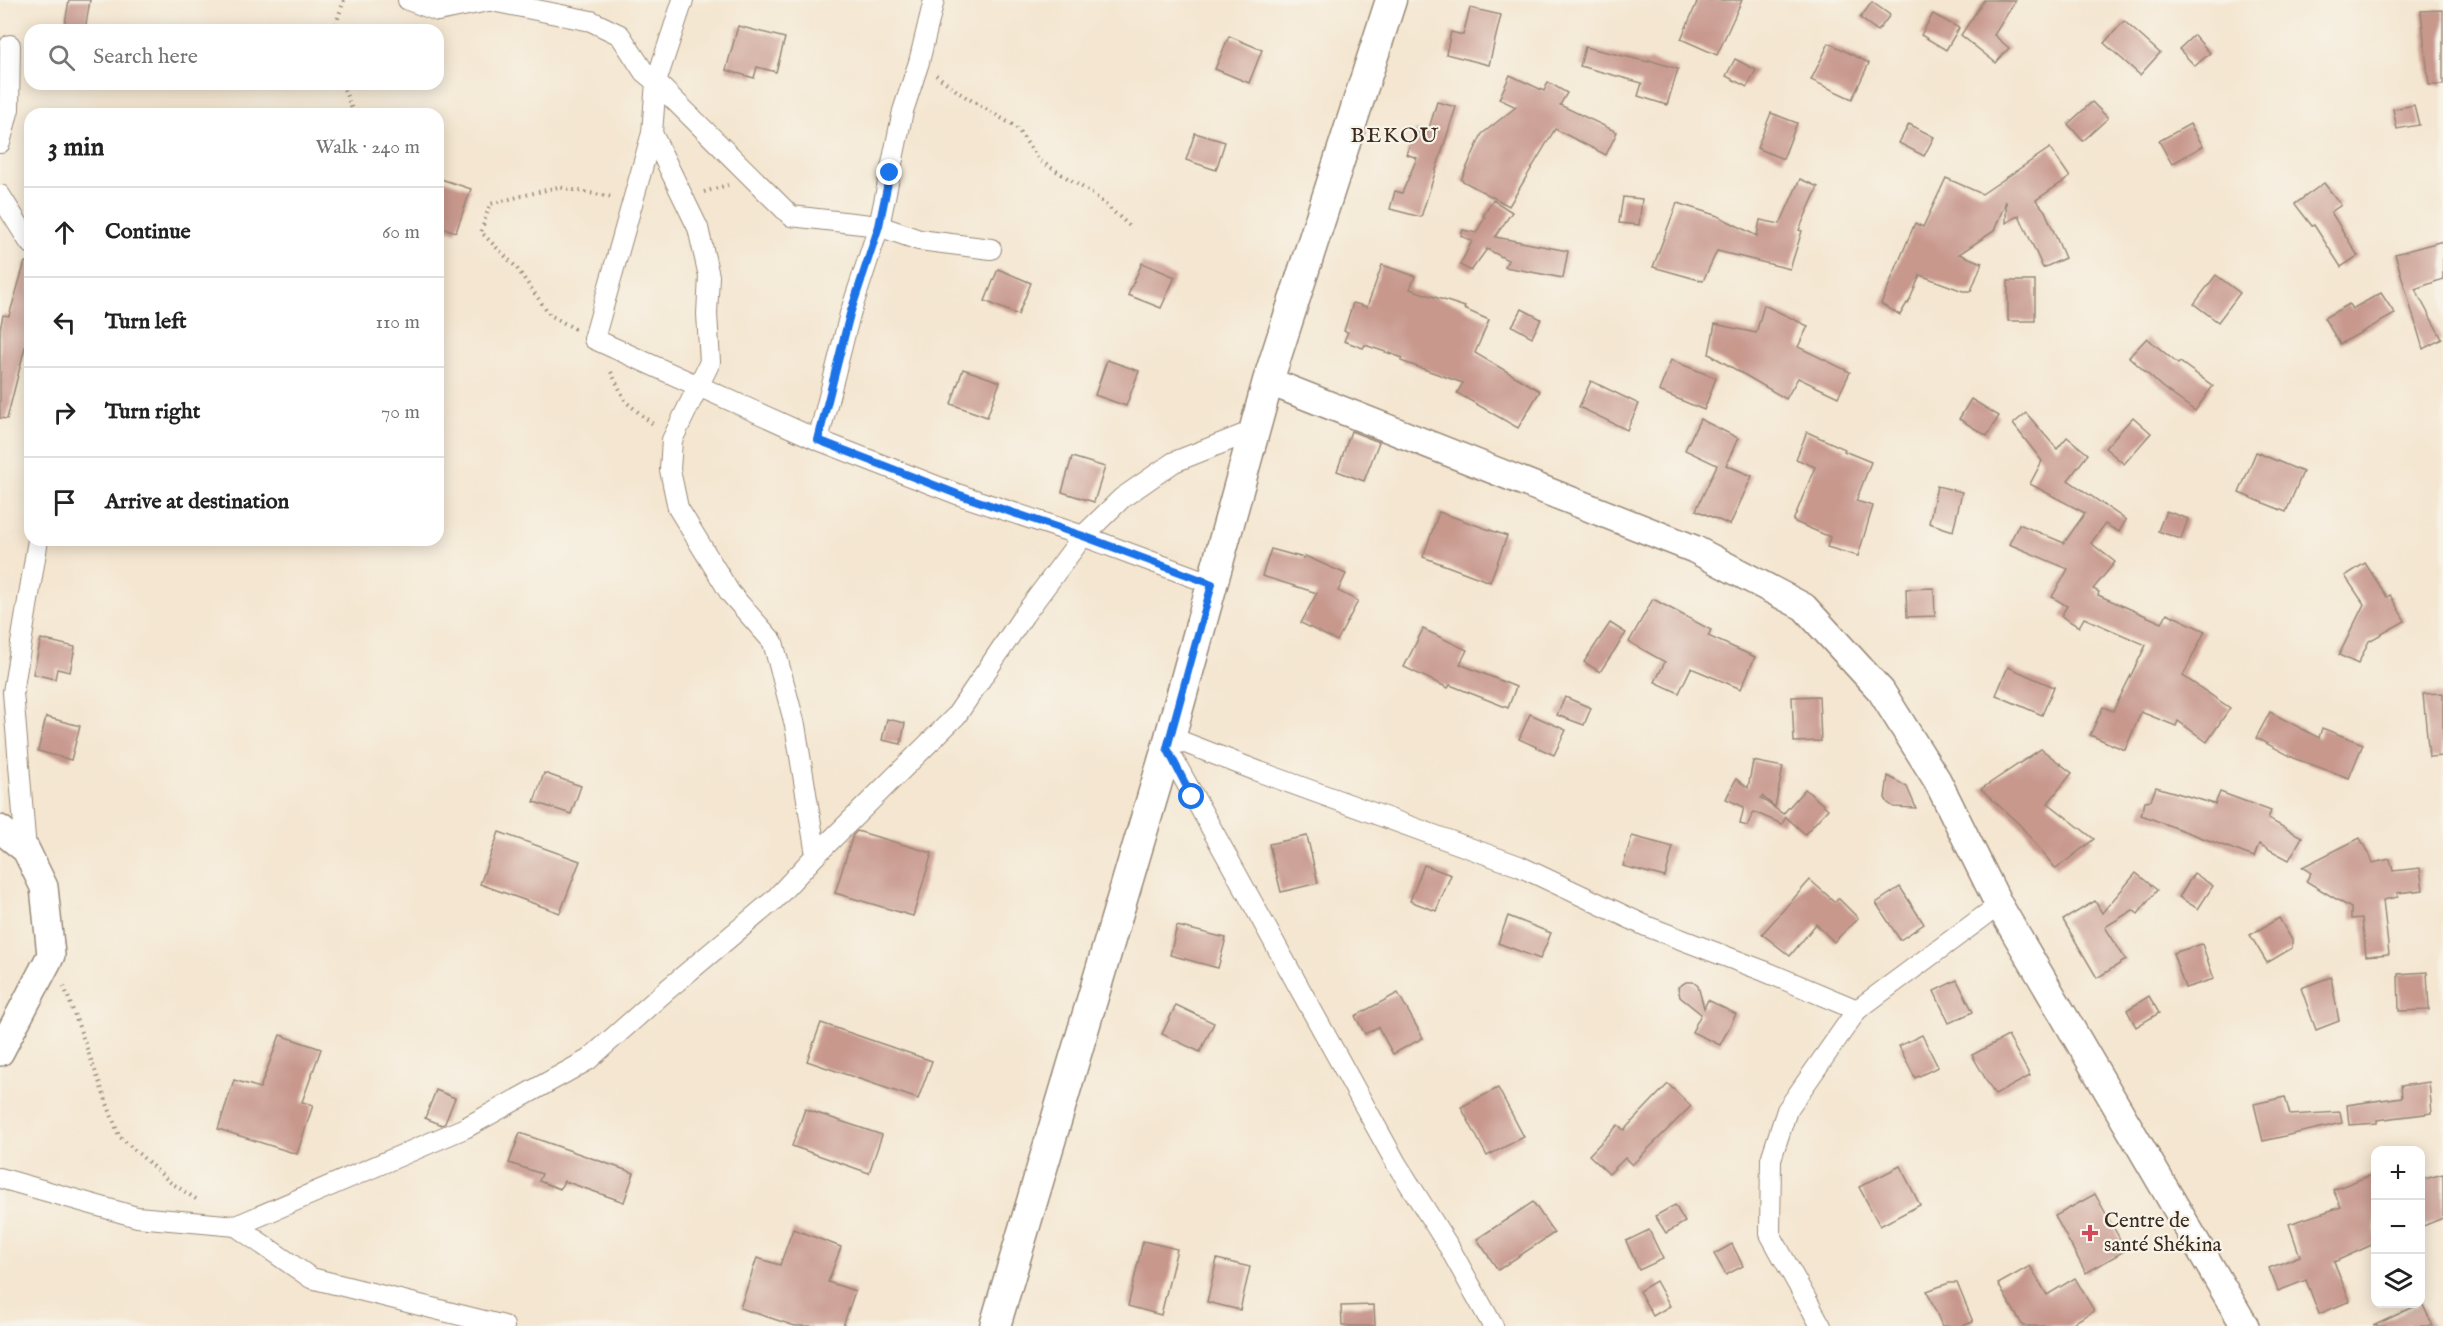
<!DOCTYPE html>
<meta charset="utf-8">
<style>
:root{--surface:#fff;--page:#f6f6f6;--text:#222;--muted:#767676;--line:#e0e0e0}
body{margin:0;font-family:"IM FELL English",serif;background:var(--page);color:var(--text)}
.controls{position:absolute;right:18px;bottom:18px;display:grid;overflow:hidden;border-radius:12px;box-shadow:0 3px 15px #0003}
.controls button{width:54px;height:54px;display:grid;place-items:center;padding:0;border:0;border-bottom:2px solid var(--line);background:var(--surface);color:var(--text);font:30px sans-serif}
.stop{position:absolute;width:18px;height:18px;margin:-14px;border:4px solid #1a73e8;border-radius:50%;background:#fff}
.stop.end{background:#1a73e8;border-color:#fff;box-shadow:0 2px 6px #0008}
.list{margin:0;padding:0;list-style:none}
h2{display:flex;justify-content:space-between;align-items:center;height:78px;margin:0;padding:0 24px;font-size:26px}
h2 small{font-size:20px;font-weight:400;color:var(--muted)}
.list li{display:grid;grid-template-columns:39px 1fr auto;gap:18px;align-items:center;box-sizing:border-box;height:90px;padding:0 24px;border-top:2px solid var(--line)}
.list b{display:block;font-size:22px;white-space:nowrap}
.list em{font-size:20px;font-style:normal;color:var(--muted)}
.icon{flex:none;width:33px;height:33px;fill:none;stroke:currentColor;stroke-width:2;stroke-linecap:round;stroke-linejoin:round}
.map{position:relative;flex:none;width:2443px;height:1326px;overflow:hidden}
.search{position:absolute;background:var(--surface);box-shadow:0 3px 15px #0003;left:24px;top:24px;width:420px;height:66px;display:flex;align-items:center;gap:15px;box-sizing:border-box;padding:0 21px;border-radius:18px;color:var(--muted);font-size:22px}
.panel{position:absolute;background:var(--surface);box-shadow:0 3px 15px #0003;left:24px;top:108px;width:420px;height:438px;border-radius:18px}
.map>svg:first-child{display:block}
.building{fill:#c8988d}
.lines{fill:none;stroke-linecap:round;stroke-linejoin:round}
.street-casing{stroke:#988877;stroke-width:22}
.secondary-casing{stroke:#988877;stroke-width:30}
.primary-casing{stroke:#988877;stroke-width:33}
.path{stroke:#988877;stroke-width:4;stroke-dasharray:1.5 4.5;stroke-linecap:butt}
.street{stroke:#fff;stroke-width:20}
.secondary{stroke:#fff;stroke-width:27}
.primary{stroke:#fff;stroke-width:30}
.route{stroke:#1a73e8;stroke-width:8}
.poi-dot{fill:#d1495b;stroke:#f7f3e8;stroke-width:2}
.labels{text-anchor:middle;dominant-baseline:central;stroke-width:4.5;stroke-linejoin:round;paint-order:stroke}
.poi-label{font-size:21px;fill:#3b2a1e;stroke:#f7f3e8;text-anchor:start}
.neighbourhood-label{font-size:22px;letter-spacing:1.5px;fill:#3b2a1e;stroke:#f7f3e8}
</style>
<div class="map">
<svg width="2443" height="1326" viewBox="0 0 2443 1326">
<rect width="100%" height="100%" fill="#f7f3e8"/>
<filter id="ink" filterUnits="userSpaceOnUse"><feTurbulence type="fractalNoise" baseFrequency=".0167" numOctaves="2"/><feDisplacementMap in="SourceGraphic" scale="12" xChannelSelector="R" yChannelSelector="G"/><feConvolveMatrix kernelMatrix="1 2 1 2 8 2 1 2 1" color-interpolation-filters="sRGB"/></filter>
<filter id="wash" filterUnits="userSpaceOnUse"><feTurbulence type="fractalNoise" baseFrequency=".008" numOctaves="4" result="noise"/><feDisplacementMap in="SourceGraphic" scale="24" xChannelSelector="R" yChannelSelector="G"/><feGaussianBlur stdDeviation="1.35" result="paint"/><feColorMatrix in="noise" values="0 0 0 0 0 0 0 0 0 0 0 0 0 0 0 0 0 1.4 0 .05"/><feComposite in="paint" operator="in"/></filter>
<g filter="url(#wash)">
<rect width="100%" height="100%" fill="#f4e6d0"/>
<g id="blocks">
<g class="building">
<path d="M 69,0 L 90,0 L 85,30 L 64,30 Z"/>
<path d="M 1698,0 L 1742,0 L 1717,55 L 1681,39 Z"/>
<path d="M 1984,0 L 2016,0 L 1994,35 L 2009,48 L 1996,63 L 1961,35 Z"/>
<path d="M 1872,2 L 1890,15 L 1878,31 L 1860,18 Z"/>
<path d="M 1470,8 L 1501,15 L 1489,65 L 1446,54 L 1451,32 L 1463,35 Z"/>
<path d="M 2443,10 L 2443,85 L 2429,85 L 2421,11 Z"/>
<path d="M 1933,14 L 1959,28 L 1946,50 L 1921,35 Z"/>
<path d="M 2124,21 L 2160,53 L 2140,75 L 2104,43 Z"/>
<path d="M 738,26 L 785,38 L 776,72 L 757,67 L 754,78 L 726,70 Z"/>
<path d="M 2194,35 L 2210,53 L 2195,66 L 2179,49 Z"/>
<path d="M 1229,36 L 1262,50 L 1249,83 L 1215,69 Z"/>
<path d="M 1829,43 L 1869,63 L 1852,99 L 1811,80 Z"/>
<path d="M 1585,47 L 1649,62 L 1649,60 L 1678,69 L 1667,105 L 1638,96 L 1642,83 L 1580,66 Z"/>
<path d="M 1735,59 L 1756,70 L 1747,87 L 1726,76 Z"/>
<path d="M 1510,75 L 1544,91 L 1548,82 L 1567,93 L 1560,105 L 1617,132 L 1606,155 L 1555,129 L 1509,206 L 1461,180 L 1482,134 L 1516,107 L 1499,99 Z"/>
<path d="M 1437,102 L 1456,107 L 1421,217 L 1390,209 L 1395,191 L 1402,193 L 1417,158 L 1406,154 L 1416,130 L 1427,135 Z"/>
<path d="M 2092,102 L 2108,118 L 2083,141 L 2068,124 Z"/>
<path d="M 2414,105 L 2419,125 L 2397,129 L 2393,109 Z"/>
<path d="M 1771,113 L 1797,123 L 1783,159 L 1757,148 Z"/>
<path d="M 1909,124 L 1934,137 L 1924,156 L 1899,143 Z"/>
<path d="M 2190,124 L 2203,146 L 2172,164 L 2159,141 Z"/>
<path d="M 1195,133 L 1225,142 L 1216,170 L 1186,160 Z"/>
<path d="M 2050,148 L 2070,177 L 2036,200 L 2045,211 L 2065,258 L 2043,268 L 2019,215 L 2006,223 L 2006,201 L 1994,231 L 1959,254 L 1982,263 L 1971,291 L 1963,291 L 1920,275 L 1908,304 L 1907,303 L 1900,315 L 1881,304 L 1915,223 L 1923,227 L 1946,178 L 1982,194 Z"/>
<path d="M 438,178 L 471,189 L 456,232 L 438,226 Z"/>
<path d="M 1800,179 L 1818,187 L 1799,230 L 1802,231 L 1790,269 L 1717,251 L 1703,281 L 1653,267 L 1677,203 L 1718,216 L 1757,236 L 1760,220 L 1780,224 Z"/>
<path d="M 2324,183 L 2341,205 L 2331,212 L 2358,256 L 2341,267 L 2314,225 L 2312,226 L 2295,204 Z"/>
<path d="M 1623,197 L 1642,199 L 1639,225 L 1619,223 Z"/>
<path d="M 1493,200 L 1512,212 L 1495,237 L 1568,251 L 1563,278 L 1505,267 L 1508,260 L 1487,249 L 1471,271 L 1460,265 L 1472,241 L 1461,236 L 1463,230 L 1476,233 L 1485,217 L 1483,216 Z"/>
<path d="M 2443,241 L 2443,279 L 2415,289 L 2442,339 L 2423,349 L 2395,254 Z"/>
<path d="M 25,262 L 30,263 L 30,348 L 25,347 L 7,419 L 0,418 L 0,329 L 3,315 L 9,316 Z"/>
<path d="M 1142,263 L 1175,277 L 1161,308 L 1128,295 Z"/>
<path d="M 1382,265 L 1415,276 L 1410,289 L 1465,307 L 1464,309 L 1489,320 L 1475,353 L 1540,391 L 1518,428 L 1457,393 L 1463,383 L 1401,361 L 1403,358 L 1365,345 L 1363,348 L 1344,341 L 1348,332 L 1344,331 L 1353,303 L 1367,307 Z"/>
<path d="M 998,269 L 1031,283 L 1018,315 L 985,301 Z"/>
<path d="M 2216,275 L 2240,293 L 2218,322 L 2194,304 Z"/>
<rect x="2008" y="281" width="27" height="40"/>
<path d="M 2381,293 L 2395,314 L 2340,344 L 2324,318 L 2349,304 L 2352,309 Z"/>
<path d="M 1764,305 L 1808,326 L 1798,347 L 1850,372 L 1838,397 L 1798,378 L 1786,399 L 1709,354 L 1715,324 L 1756,333 Z"/>
<path d="M 1522,309 L 1541,319 L 1532,337 L 1512,326 Z"/>
<path d="M 2147,338 L 2178,364 L 2180,362 L 2213,386 L 2195,411 L 2162,387 L 2129,357 Z"/>
<path d="M 1107,360 L 1139,371 L 1126,406 L 1095,395 Z"/>
<path d="M 1671,360 L 1716,378 L 1704,410 L 1659,391 Z"/>
<path d="M 963,369 L 1000,382 L 987,417 L 951,404 Z"/>
<path d="M 1591,381 L 1639,404 L 1627,430 L 1579,407 Z"/>
<path d="M 1971,399 L 1999,416 L 1987,436 L 1959,419 Z"/>
<path d="M 2026,413 L 2057,449 L 2067,437 L 2088,454 L 2068,480 L 2126,520 L 2119,532 L 2105,524 L 2091,543 L 2115,562 L 2093,589 L 2099,592 L 2098,595 L 2162,623 L 2167,613 L 2205,631 L 2183,676 L 2230,708 L 2207,742 L 2178,721 L 2176,726 L 2141,712 L 2125,750 L 2090,735 L 2103,707 L 2113,711 L 2146,645 L 2084,618 L 2079,627 L 2061,616 L 2067,606 L 2052,597 L 2068,569 L 2009,544 L 2019,524 L 2064,543 L 2085,513 L 2030,484 L 2042,461 L 2013,424 Z"/>
<path d="M 2133,417 L 2151,433 L 2124,464 L 2105,448 Z"/>
<path d="M 1700,419 L 1738,438 L 1726,465 L 1752,476 L 1730,525 L 1696,510 L 1717,465 L 1685,450 Z"/>
<path d="M 1351,431 L 1379,442 L 1364,481 L 1337,471 Z"/>
<path d="M 1807,432 L 1845,449 L 1844,451 L 1871,462 L 1856,501 L 1873,506 L 1858,556 L 1827,547 L 1830,537 L 1793,521 L 1815,467 L 1796,459 Z"/>
<path d="M 2256,452 L 2303,472 L 2286,512 L 2239,493 Z"/>
<path d="M 1072,457 L 1105,467 L 1094,502 L 1062,492 Z"/>
<path d="M 1937,486 L 1962,492 L 1953,531 L 1929,523 Z"/>
<path d="M 2166,511 L 2188,519 L 2181,539 L 2158,531 Z"/>
<path d="M 1439,512 L 1507,536 L 1490,582 L 1423,557 Z"/>
<path d="M 1271,549 L 1304,558 L 1305,556 L 1346,574 L 1338,591 L 1358,601 L 1337,641 L 1301,623 L 1317,593 L 1262,576 Z"/>
<path d="M 2365,563 L 2387,597 L 2390,595 L 2405,621 L 2369,641 L 2358,664 L 2339,655 L 2364,604 L 2345,576 Z"/>
<path d="M 1934,588 L 1935,616 L 1907,617 L 1906,589 Z"/>
<path d="M 1653,599 L 1711,630 L 1708,636 L 1755,657 L 1741,689 L 1691,668 L 1679,693 L 1655,682 L 1665,662 L 1629,642 Z"/>
<path d="M 1610,623 L 1626,633 L 1600,672 L 1584,662 Z"/>
<path d="M 1423,629 L 1467,650 L 1460,664 L 1516,687 L 1508,708 L 1450,685 L 1448,688 L 1404,667 Z"/>
<path d="M 41,639 L 75,647 L 70,672 L 57,669 L 55,679 L 33,674 Z"/>
<path d="M 2008,667 L 2054,687 L 2042,715 L 1996,695 Z"/>
<path d="M 2443,693 L 2443,756 L 2429,757 L 2423,694 Z"/>
<path d="M 1819,696 L 1821,741 L 1794,742 L 1792,697 Z"/>
<path d="M 1565,697 L 1591,708 L 1584,725 L 1557,715 Z"/>
<path d="M 2270,712 L 2319,738 L 2322,728 L 2363,744 L 2349,778 L 2296,759 L 2256,738 Z"/>
<path d="M 1530,714 L 1566,730 L 1554,755 L 1519,739 Z"/>
<path d="M 46,717 L 80,726 L 71,760 L 38,751 Z"/>
<path d="M 887,719 L 905,723 L 901,744 L 882,740 Z"/>
<path d="M 2041,749 L 2072,773 L 2048,803 L 2094,839 L 2056,869 L 2020,825 L 1981,789 Z"/>
<path d="M 1753,761 L 1783,767 L 1775,807 L 1762,796 L 1761,798 L 1783,814 L 1805,789 L 1828,809 L 1805,834 L 1786,817 L 1782,824 L 1754,812 L 1747,826 L 1740,824 L 1744,807 L 1726,799 L 1736,779 L 1748,788 Z"/>
<path d="M 544,773 L 581,786 L 571,814 L 534,802 Z"/>
<path d="M 1888,776 L 1907,787 L 1916,808 L 1894,807 L 1888,803 L 1885,798 Z"/>
<path d="M 2156,787 L 2215,804 L 2220,792 L 2271,811 L 2268,819 L 2302,837 L 2289,860 L 2259,844 L 2254,857 L 2141,815 L 2145,801 L 2151,800 Z"/>
<path d="M 857,831 L 932,853 L 913,916 L 835,893 L 853,835 Z"/>
<path d="M 499,832 L 580,861 L 560,913 L 480,884 Z"/>
<path d="M 1307,836 L 1318,883 L 1281,892 L 1269,844 Z"/>
<path d="M 1632,836 L 1673,847 L 1665,877 L 1623,866 Z"/>
<path d="M 2360,838 L 2373,863 L 2390,859 L 2393,871 L 2420,868 L 2423,890 L 2397,893 L 2398,897 L 2383,900 L 2389,954 L 2366,956 L 2362,918 L 2351,919 L 2351,908 L 2306,881 L 2311,873 L 2302,867 Z"/>
<path d="M 1424,865 L 1451,875 L 1436,911 L 1410,901 Z"/>
<path d="M 2136,873 L 2157,890 L 2138,914 L 2133,910 L 2105,927 L 2126,960 L 2097,978 L 2063,920 L 2095,901 L 2102,913 Z"/>
<path d="M 2194,873 L 2213,886 L 2198,909 L 2179,897 Z"/>
<path d="M 1810,880 L 1835,902 L 1838,898 L 1858,918 L 1834,942 L 1816,924 L 1790,956 L 1762,934 Z"/>
<path d="M 1900,887 L 1924,924 L 1900,940 L 1876,903 Z"/>
<path d="M 1508,916 L 1551,933 L 1540,959 L 1498,943 Z"/>
<path d="M 2279,918 L 2292,940 L 2292,948 L 2267,963 L 2250,935 Z"/>
<path d="M 1177,926 L 1226,938 L 1218,968 L 1170,955 Z"/>
<path d="M 2202,944 L 2214,979 L 2185,988 L 2173,953 Z"/>
<path d="M 2427,972 L 2429,1010 L 2399,1011 L 2398,974 Z"/>
<path d="M 2331,977 L 2339,1021 L 2316,1030 L 2301,988 Z"/>
<path d="M 1957,980 L 1973,1012 L 1949,1023 L 1934,991 Z"/>
<path d="M 1686,982 L 1693,982 L 1698,986 L 1704,1008 L 1708,1000 L 1736,1014 L 1720,1045 L 1692,1032 L 1701,1014 L 1680,997 L 1678,987 Z"/>
<path d="M 1398,993 L 1423,1038 L 1393,1054 L 1378,1027 L 1365,1034 L 1355,1016 Z"/>
<path d="M 2149,996 L 2159,1013 L 2136,1027 L 2127,1010 Z"/>
<path d="M 1176,1005 L 1214,1023 L 1200,1052 L 1162,1034 Z"/>
<path d="M 821,1023 L 932,1061 L 918,1099 L 807,1061 Z"/>
<path d="M 280,1035 L 321,1049 L 302,1102 L 313,1105 L 297,1154 L 218,1129 L 234,1080 L 260,1088 Z"/>
<path d="M 1922,1035 L 1938,1067 L 1915,1078 L 1899,1046 Z"/>
<path d="M 2008,1036 L 2030,1076 L 1995,1095 L 1972,1055 Z"/>
<path d="M 2429,1082 L 2432,1113 L 2377,1120 L 2377,1123 L 2349,1125 L 2347,1105 L 2402,1097 L 2401,1086 Z"/>
<path d="M 1668,1084 L 1691,1106 L 1632,1165 L 1625,1158 L 1609,1174 L 1589,1155 L 1618,1125 L 1624,1130 Z"/>
<path d="M 1498,1088 L 1524,1137 L 1487,1156 L 1461,1107 Z"/>
<path d="M 436,1090 L 455,1098 L 445,1123 L 442,1125 L 425,1118 Z"/>
<path d="M 2285,1097 L 2290,1115 L 2340,1112 L 2342,1123 L 2263,1141 L 2254,1104 Z"/>
<path d="M 805,1109 L 882,1135 L 869,1173 L 792,1146 Z"/>
<path d="M 520,1133 L 634,1173 L 624,1202 L 564,1181 L 560,1189 L 539,1181 L 542,1174 L 509,1163 Z"/>
<path d="M 1900,1166 L 1920,1205 L 1880,1226 L 1859,1187 Z"/>
<path d="M 2376,1173 L 2376,1243 L 2334,1262 L 2350,1301 L 2319,1314 L 2306,1280 L 2278,1291 L 2269,1268 L 2300,1256 L 2289,1224 L 2341,1207 L 2333,1190 Z"/>
<path d="M 2443,1174 L 2443,1218 L 2421,1227 L 2421,1180 Z"/>
<path d="M 2095,1194 L 2126,1250 L 2086,1273 L 2055,1216 Z"/>
<path d="M 1533,1202 L 1554,1233 L 1498,1270 L 1477,1239 Z"/>
<path d="M 1675,1205 L 1685,1222 L 1666,1233 L 1655,1216 Z"/>
<path d="M 793,1229 L 841,1247 L 828,1282 L 855,1291 L 843,1326 L 795,1326 L 740,1308 L 757,1258 L 780,1265 Z"/>
<path d="M 1649,1230 L 1663,1259 L 1639,1270 L 1626,1241 Z"/>
<path d="M 1143,1241 L 1177,1249 L 1161,1315 L 1128,1306 Z"/>
<path d="M 1732,1244 L 1743,1266 L 1726,1275 L 1714,1254 Z"/>
<path d="M 1217,1259 L 1250,1267 L 1240,1310 L 1207,1302 Z"/>
<path d="M 2030,1266 L 2047,1295 L 2075,1278 L 2094,1311 L 2068,1326 L 2023,1326 L 1998,1284 Z"/>
<path d="M 1656,1281 L 1670,1306 L 1653,1316 L 1639,1291 Z"/>
<path d="M 1949,1283 L 1957,1283 L 1973,1322 L 1962,1326 L 1942,1326 L 1927,1291 Z"/>
<path d="M 2422,1303 L 2433,1326 L 2373,1326 Z"/>
<path d="M 1374,1305 L 1375,1326 L 1342,1326 L 1341,1306 Z"/>
</g>
</g>
</g>
<g filter="url(#ink)">
<use href="#blocks" fill-opacity="0" stroke="#988877" stroke-width="1.5"/>
<g class="lines">
<g class="street-casing">
<g id="street">
<path d="M 408,0 L 438,11 L 488,1"/>
<path d="M 683,0 L 656,82 L 791,216 L 879,226 L 903,111 L 919,62 L 934,0"/>
<path d="M 652,133 L 594,339 L 818,440 L 957,494 L 1083,536 L 1212,584"/>
<path d="M 0,143 L 9,109 L 10,45"/>
<path d="M 0,195 L 30,243"/>
<path d="M 818,440 L 850,314 L 879,226 L 919,240 L 991,249"/>
<path d="M 1170,737 L 1260,772 L 1519,866 L 1646,926 L 1764,971 L 1857,1010"/>
<path d="M 1167,748 L 1396,1163 L 1449,1247 L 1493,1326"/>
<path d="M 26,850 L 13,692 L 38,540"/>
<path d="M 816,855 L 956,716 L 1024,615 L 1083,536 L 1122,498 L 1174,462 L 1255,430"/>
<path d="M 0,1178 L 137,1217 L 236,1226 L 465,1128 L 588,1060 L 668,989 L 774,900 L 816,855 L 795,725 L 773,642 L 730,593 L 678,508 L 670,470 L 672,440 L 710,362 L 707,314 L 709,276 L 698,228 L 652,133 L 656,82 L 644,72 L 620,35 L 591,21 L 487,0"/>
<path d="M 236,1226 L 311,1278 L 504,1326"/>
<path d="M 1821,1326 L 1770,1234 L 1771,1159 L 1787,1110 L 1857,1010 L 1999,905"/>
</g>
</g>
<g class="secondary-casing">
<g id="secondary">
<path d="M 1268,381 L 1694,549 L 1804,607 L 1881,691 L 1937,780 L 1999,905 L 2245,1326"/>
<path d="M 0,829 L 26,850 L 44,887 L 51,955 L 0,1052"/>
</g>
</g>
<g class="primary-casing">
<path id="primary" d="M 995,1326 L 1167,748 L 1268,381 L 1391,0"/>
</g>
<g class="path">
<path d="M 334,30 L 344,0"/>
<path d="M 936,75 L 961,94 L 1016,127 L 1039,160 L 1093,194 L 1131,227"/>
<path d="M 342,84 L 354,114"/>
<path d="M 704,192 L 728,185"/>
<path d="M 575,329 L 550,315 L 516,267 L 481,232 L 490,204 L 558,187 L 611,197"/>
<path d="M 611,372 L 626,402 L 654,425"/>
<path d="M 64,986 L 119,1136 L 170,1182 L 196,1199"/>
</g>
<use href="#street" class="street"/>
<use href="#secondary" class="secondary"/>
<use href="#primary" class="primary"/>
</g>
</g>
<g class="lines" filter="url(#ink)">
<path class="route" d="M 890,173 L 879,226 L 850,314 L 818,440 L 957,494 L 1083,536 L 1212,584 L 1167,748 L 1192,797"/>
</g>
<path class="poi-dot" d="M2087 1224h6v6h6v6h-6v6h-6v-6h-6v-6h6z"/>
<g class="labels">
<g class="poi-label">
<text x="2104" y="1221">Centre de<tspan x="2104" dy="24">santé Shékina</tspan></text>
</g>
<g class="neighbourhood-label">
<text x="1395" y="136">BEKOU</text>
</g>
</g>
</svg>
<div class="controls">
<button>+</button>
<button>−</button>
<button><svg class="icon" aria-label="layers" viewBox="0 0 24 24"><path d="M12 4l9 5-9 5-9-5zM3 14l9 5 9-5"/></svg></button>
</div>
<div class="stop" style="left:1192px;top:797px"></div>
<div class="stop end" style="left:890px;top:173px"></div>
<div class="search"><svg class="icon" aria-label="search" viewBox="0 0 24 24"><circle cx="10" cy="10" r="6"/><path d="M15 15l6 6"/></svg>Search here</div>
<section class="panel">
<h2>3 min<small>Walk · 240 m</small></h2>
<ul class="list">
<li><svg class="icon" aria-label="ahead" viewBox="0 0 24 24"><path d="M12 20V5M6 11l6-6 6 6"/></svg><div><b>Continue</b></div><em>60 m</em></li>
<li><svg class="icon" aria-label="left" viewBox="0 0 24 24"><path d="M17 20v-9H6M10 6l-5 5 5 5"/></svg><div><b>Turn left</b></div><em>110 m</em></li>
<li><svg class="icon" aria-label="right" viewBox="0 0 24 24"><path d="M7 20v-9h11M14 6l5 5-5 5"/></svg><div><b>Turn right</b></div><em>70 m</em></li>
<li><svg class="icon" aria-label="arrive" viewBox="0 0 24 24"><path d="M6 21V4h12l-3 4 3 4H6"/></svg><div><b>Arrive at destination</b></div></li>
</ul>
</section>
</div>
